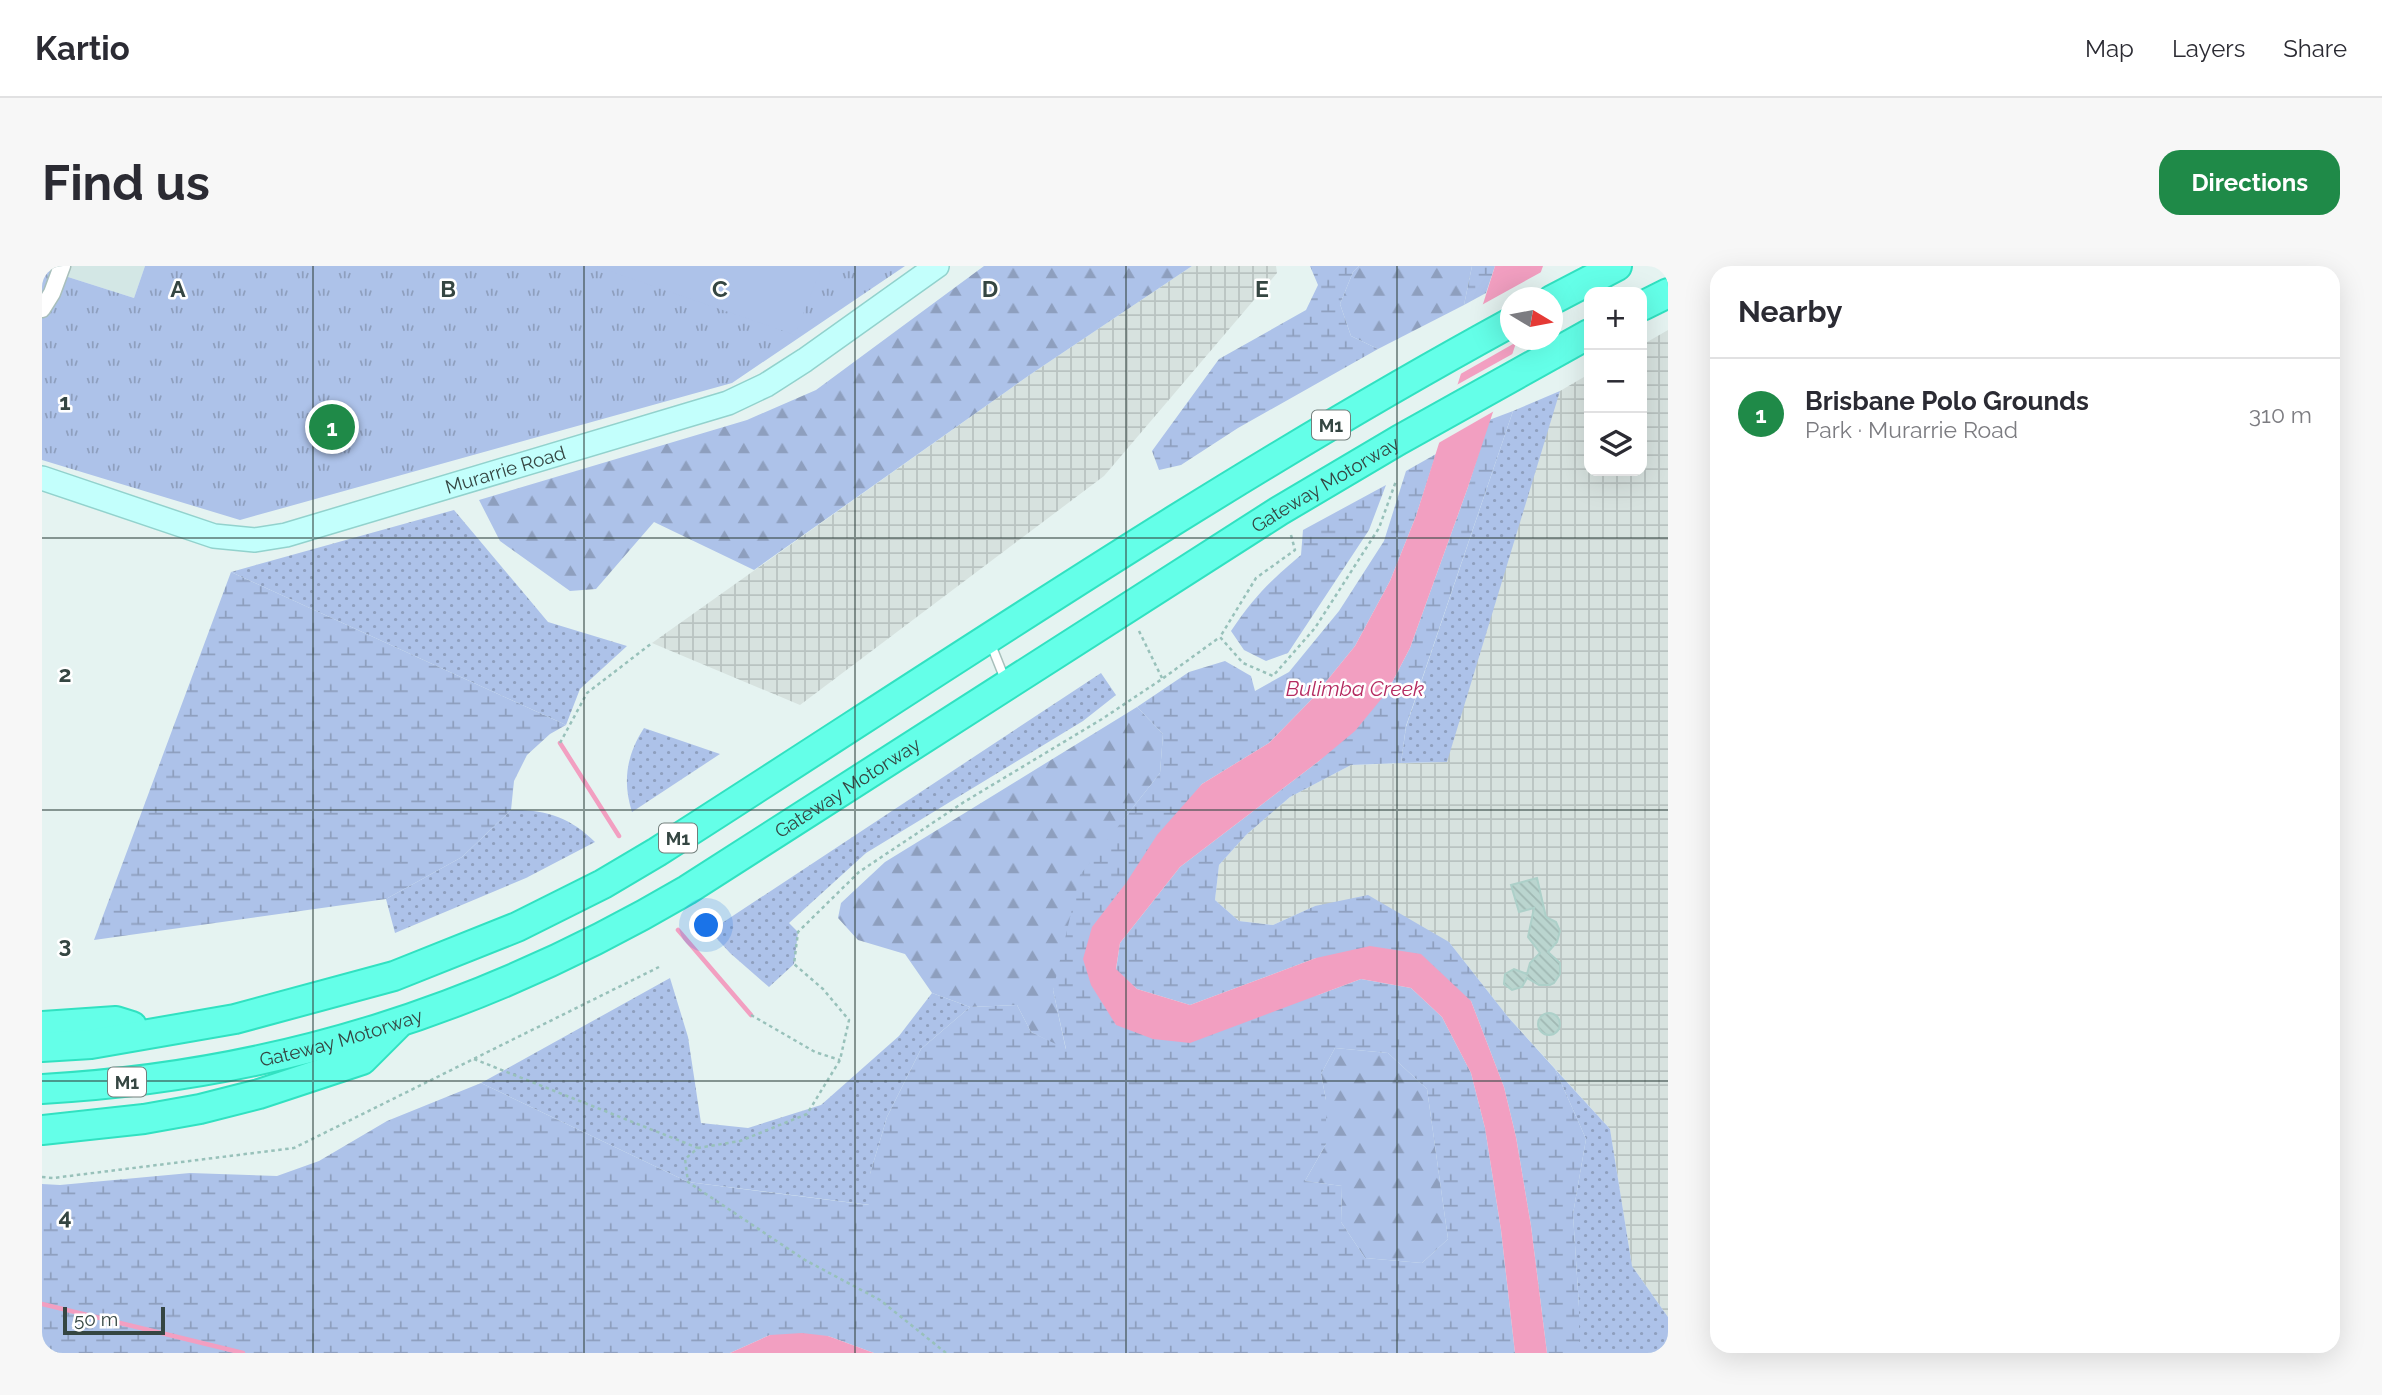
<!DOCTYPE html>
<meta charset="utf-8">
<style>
:root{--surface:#fff;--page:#f7f7f7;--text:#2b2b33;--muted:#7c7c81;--line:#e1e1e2;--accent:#1f8a48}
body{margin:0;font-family:Raleway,sans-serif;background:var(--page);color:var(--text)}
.controls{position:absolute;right:21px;top:21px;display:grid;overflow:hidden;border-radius:14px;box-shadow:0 7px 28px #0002}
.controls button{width:63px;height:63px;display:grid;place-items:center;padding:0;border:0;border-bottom:2px solid var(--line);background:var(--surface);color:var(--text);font:35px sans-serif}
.compass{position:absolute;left:1458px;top:21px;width:63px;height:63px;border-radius:50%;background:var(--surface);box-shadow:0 7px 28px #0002;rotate:100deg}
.scale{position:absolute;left:21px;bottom:18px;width:102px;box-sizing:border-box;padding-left:7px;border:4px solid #354642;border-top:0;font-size:19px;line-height:24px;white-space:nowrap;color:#354642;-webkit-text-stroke:5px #fff;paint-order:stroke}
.you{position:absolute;left:665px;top:660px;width:24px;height:24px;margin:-18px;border:5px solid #fff;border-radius:50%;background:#1a73e8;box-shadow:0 0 0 10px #1a73e833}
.badge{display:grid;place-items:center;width:46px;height:46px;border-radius:50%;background:var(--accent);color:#fff;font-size:23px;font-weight:700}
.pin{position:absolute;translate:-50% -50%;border:4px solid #fff;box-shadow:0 2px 7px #0006}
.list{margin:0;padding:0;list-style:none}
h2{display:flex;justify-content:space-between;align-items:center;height:91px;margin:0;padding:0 28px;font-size:30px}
h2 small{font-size:23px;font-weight:400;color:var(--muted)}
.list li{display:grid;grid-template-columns:46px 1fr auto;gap:21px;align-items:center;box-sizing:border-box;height:112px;padding:0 28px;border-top:2px solid var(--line)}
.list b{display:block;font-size:26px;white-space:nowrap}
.list p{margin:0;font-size:23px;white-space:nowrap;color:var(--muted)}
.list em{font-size:23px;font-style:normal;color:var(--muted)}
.icon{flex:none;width:38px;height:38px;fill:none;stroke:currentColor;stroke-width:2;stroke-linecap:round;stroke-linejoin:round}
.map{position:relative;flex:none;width:1626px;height:1087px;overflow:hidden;border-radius:21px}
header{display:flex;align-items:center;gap:42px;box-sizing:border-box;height:98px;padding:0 35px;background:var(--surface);border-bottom:2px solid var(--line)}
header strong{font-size:33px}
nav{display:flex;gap:38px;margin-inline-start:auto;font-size:24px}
.intro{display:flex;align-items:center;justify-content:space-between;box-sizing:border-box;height:168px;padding:0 42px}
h1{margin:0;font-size:49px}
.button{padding:18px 32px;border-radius:21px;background:var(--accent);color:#fff;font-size:24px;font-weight:700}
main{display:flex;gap:42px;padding:0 42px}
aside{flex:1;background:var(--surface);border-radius:21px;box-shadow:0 7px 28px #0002}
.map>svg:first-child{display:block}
.residential{fill:#d3e7e5}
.industrial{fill:url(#industrial-grid)}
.grass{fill:url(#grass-dots)}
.forest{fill:url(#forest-firs)}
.wetland{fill:url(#wetland-marsh);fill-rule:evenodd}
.park{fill:url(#park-tufts)}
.pitch{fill:#adc2e9}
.water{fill:#f29fc1}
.pier{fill:#e5f3f1}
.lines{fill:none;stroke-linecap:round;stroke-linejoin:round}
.stream{stroke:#f29fc1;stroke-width:4.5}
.building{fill:url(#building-back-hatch);stroke:#add0c9;stroke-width:2}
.lane-casing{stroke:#a8bfbb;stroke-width:11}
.street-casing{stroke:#a8bfbb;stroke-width:19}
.secondary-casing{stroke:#92d2cd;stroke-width:26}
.highway-casing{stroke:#31e1c1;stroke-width:32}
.path{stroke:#98c1ba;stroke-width:2.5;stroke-dasharray:3.5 3.5;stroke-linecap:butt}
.lane{stroke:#fff;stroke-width:8}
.street{stroke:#fff;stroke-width:16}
.secondary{stroke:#c3fffc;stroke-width:23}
.highway{stroke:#64ffe8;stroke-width:28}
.grid{fill:none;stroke:#354642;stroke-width:2;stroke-opacity:0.55}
.labels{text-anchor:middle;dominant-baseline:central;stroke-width:5;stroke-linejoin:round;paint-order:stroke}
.shield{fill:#fff;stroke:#727e7b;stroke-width:2}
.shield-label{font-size:18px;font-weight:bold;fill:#354642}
.street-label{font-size:19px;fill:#354642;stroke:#fff}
.water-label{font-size:21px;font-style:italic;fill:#b42b61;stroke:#fff}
.grid-label{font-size:23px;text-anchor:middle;font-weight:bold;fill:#354642;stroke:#fff;stroke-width:5;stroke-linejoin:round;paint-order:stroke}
</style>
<header>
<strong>Kartio</strong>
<nav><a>Map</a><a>Layers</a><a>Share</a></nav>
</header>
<div class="intro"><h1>Find us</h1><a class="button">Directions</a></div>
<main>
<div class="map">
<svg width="1626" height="1087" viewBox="0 0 1626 1087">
<defs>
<pattern id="industrial-grid" width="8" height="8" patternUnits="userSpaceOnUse" patternTransform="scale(1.75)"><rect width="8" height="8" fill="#d7e2df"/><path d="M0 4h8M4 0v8" fill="none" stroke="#b9c3c1"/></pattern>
<pattern id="grass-dots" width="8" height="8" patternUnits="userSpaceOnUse" patternTransform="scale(1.75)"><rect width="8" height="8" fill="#adc2e9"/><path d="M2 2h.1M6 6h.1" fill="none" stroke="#8e9fbe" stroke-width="1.8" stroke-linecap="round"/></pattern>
<pattern id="forest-firs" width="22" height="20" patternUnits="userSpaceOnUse" patternTransform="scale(1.75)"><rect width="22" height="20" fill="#adc2e9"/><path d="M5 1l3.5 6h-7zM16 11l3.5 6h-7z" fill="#8e9fbe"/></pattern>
<pattern id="wetland-marsh" width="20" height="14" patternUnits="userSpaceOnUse" patternTransform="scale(1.75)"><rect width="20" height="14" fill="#adc2e9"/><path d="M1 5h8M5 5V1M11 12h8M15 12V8" fill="none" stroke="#8e9fbe"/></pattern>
<pattern id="park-tufts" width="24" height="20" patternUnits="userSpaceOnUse" patternTransform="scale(1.75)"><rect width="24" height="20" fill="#adc2e9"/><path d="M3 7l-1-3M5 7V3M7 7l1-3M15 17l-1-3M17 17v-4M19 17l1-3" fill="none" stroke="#8e9fbe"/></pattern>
<pattern id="building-back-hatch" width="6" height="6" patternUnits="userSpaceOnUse" patternTransform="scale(1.75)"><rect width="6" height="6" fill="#bad5cf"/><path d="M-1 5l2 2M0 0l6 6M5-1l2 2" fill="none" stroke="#a0b8b3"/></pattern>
</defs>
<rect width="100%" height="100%" fill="#e5f3f1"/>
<path class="residential" d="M 0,0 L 103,0 L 92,32 L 4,4 L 0,17 Z"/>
<g class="industrial">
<path d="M 1150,0 L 1234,0 L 1235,7 L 1062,210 L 758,439 L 610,377 L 989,108 Z"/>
<path d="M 1626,64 L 1626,1051 L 1590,1000 L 1568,863 L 1466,751 L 1407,676 L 1273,640 L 1231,659 L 1197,655 L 1173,634 L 1177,599 L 1204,569 L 1248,531 L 1309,499 L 1405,496 L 1423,377 L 1518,125 L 1547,108 L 1547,205 L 1600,205 L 1600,79 Z"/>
</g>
<g class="grass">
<path d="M 1518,125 L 1405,496 L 1359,497 L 1364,461 L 1471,145 Z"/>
<path d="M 412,244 L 506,356 L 585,380 L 538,423 L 524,459 L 189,306 Z"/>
<path d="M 1059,407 L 1074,429 L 1041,455 L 824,587 L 747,657 L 756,666 L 752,698 L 727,721 L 688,687 L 668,665 Z"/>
<path d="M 602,462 L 678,488 L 590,546 C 580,515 585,488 602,462 Z"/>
<path d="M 469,544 C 503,543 528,551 553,576 L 484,612 L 353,667 L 344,633 L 420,591 Z"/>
<path d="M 628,712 L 646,771 L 659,857 L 706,862 L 779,839 L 857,770 L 890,727 L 928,741 L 879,783 L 845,851 L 828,908 L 828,939 L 646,916 L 439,817 Z"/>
<path d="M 1513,803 L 1568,863 L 1590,1000 L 1626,1051 L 1626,1087 L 1537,1087 L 1537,1041 L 1531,948 L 1544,873 Z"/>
</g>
<g class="forest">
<path d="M 942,0 L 1150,0 L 989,108 L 712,304 L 612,256 L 554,323 L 528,325 L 458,275 L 437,234 L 705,154 L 774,124 Z"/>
<path d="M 1317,0 L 1430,0 L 1422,39 L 1336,83 L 1309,70 L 1298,38 L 1311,6 Z"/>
<path d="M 1095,441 L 1121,468 L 1118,507 L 1082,553 L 1011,724 L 1024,784 L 989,766 L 975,739 L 928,741 L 890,727 L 863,688 L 816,674 L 796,652 L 799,637 L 843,596 Z"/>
<path d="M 1293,782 L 1346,787 L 1385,823 L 1406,973 L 1380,997 L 1323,992 L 1299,956 L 1300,920 L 1263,915 L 1284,878 L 1284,834 L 1279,808 Z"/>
</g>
<g class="wetland">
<path d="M 1268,0 L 1317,0 L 1311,6 L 1298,38 L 1309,70 L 1336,83 L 1196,162 L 1139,199 L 1117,204 L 1110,185 L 1177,93 L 1264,44 L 1276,19 Z"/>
<path d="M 1430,0 L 1453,0 L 1444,27 L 1422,39 Z"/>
<path d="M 1471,145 L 1364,460 L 1359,497 L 1309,499 L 1248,531 L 1204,569 L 1177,599 L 1173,634 L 1197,655 L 1231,659 L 1273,640 L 1326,629 L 1407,676 L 1466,751 L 1513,803 L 1544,873 L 1531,948 L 1537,1041 L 1537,1087 L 1505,1087 L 1489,960 L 1474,871 L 1462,821 L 1429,735 L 1274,692 L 1148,739 L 1095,723 L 1074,704 L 1078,677 L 1138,601 L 1277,495 L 1345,426 L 1368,382 L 1426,221 L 1447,154 Z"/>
<path d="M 1394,188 L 1374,250 L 1348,315 L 1313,380 L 1270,433 L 1227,477 L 1160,518 L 1051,661 L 1074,759 L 1276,729 L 1319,713 L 1369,722 L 1400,751 L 1429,807 L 1443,862 L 1459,964 L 1473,1087 L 832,1087 L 786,1070 L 728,1069 L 688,1087 L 0,1087 L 0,918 L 18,919 L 148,907 L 235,910 L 277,895 L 345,855 L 439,817 L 646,916 L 827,939 L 828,908 L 845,851 L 879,783 L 928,741 L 975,739 L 989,766 L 1024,783 L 1011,724 L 1038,609 L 1118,507 L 1121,468 L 1095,441 L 1147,406 L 1183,395 L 1209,410 L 1213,425 L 1247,406 L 1297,345 L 1342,275 L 1364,205 ZM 1293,782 L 1346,787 L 1385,823 L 1406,973 L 1380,997 L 1323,992 L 1299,956 L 1300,920 L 1263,915 L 1284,878 L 1284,834 L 1279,808 Z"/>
<path d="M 1344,219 L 1327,264 L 1246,387 L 1224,395 L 1202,384 L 1189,365 C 1212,331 1228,315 1259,289 L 1261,264 Z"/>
<path d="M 189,306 L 524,459 L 508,468 L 485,489 L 472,515 L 469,544 L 420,591 L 344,633 L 52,674 Z"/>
</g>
<path class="park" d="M 103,0 L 863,0 L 690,117 L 198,254 L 0,194 L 0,17 L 4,4 L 92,32 Z"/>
<path class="pitch" d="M 553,0 L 780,0 L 753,69 Z"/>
<g class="water">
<path d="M 1453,0 L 1501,0 L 1490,31 L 1468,32 L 1468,74 L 1475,74 L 1426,221 L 1368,382 L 1345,426 L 1313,465 L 1277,495 L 1138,601 L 1078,677 L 1074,703 L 1095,723 L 1148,739 L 1274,692 L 1328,680 L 1379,688 L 1429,735 L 1462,821 L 1474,871 L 1489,960 L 1505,1087 L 1473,1087 L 1459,964 L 1443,862 L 1429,807 L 1400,751 L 1369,722 L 1319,713 L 1148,777 L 1111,773 L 1074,759 L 1049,719 L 1041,693 L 1050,661 L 1084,617 L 1115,569 L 1160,518 L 1227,477 L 1270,433 L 1313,380 L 1348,315 L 1374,250 Z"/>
<path d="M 760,1067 L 786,1070 L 832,1087 L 688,1087 L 728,1069 Z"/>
</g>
<g class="pier">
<path d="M 1503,4 L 1493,32 L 1468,32 L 1468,74 L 1478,74 L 1415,110 L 1436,41 Z"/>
<path d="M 1474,86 L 1454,144 L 1393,179 L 1411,121 Z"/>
</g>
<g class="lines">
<g class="stream">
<path d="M 518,477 L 577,570"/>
<path d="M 636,664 L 709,749"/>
<path d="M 0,1038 L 201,1087"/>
</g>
</g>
<g class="building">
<path d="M 1495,612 L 1504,651 L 1514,656 L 1518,665 L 1515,676 L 1506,686 L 1518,697 L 1518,708 L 1512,717 L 1508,719 L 1497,719 L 1485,712 L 1480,721 L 1470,724 L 1462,718 L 1463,708 L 1472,703 L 1485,708 L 1488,697 L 1498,687 L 1486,671 L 1492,642 L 1477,646 L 1469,619 Z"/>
<circle cx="1507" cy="758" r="11"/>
</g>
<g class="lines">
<g class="lane-casing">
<path id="lane" d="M 948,376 L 964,416"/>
</g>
<g class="street-casing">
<path id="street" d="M 0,43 L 10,27 L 20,0"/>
</g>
<g class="secondary-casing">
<g id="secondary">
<path id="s1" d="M 0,212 L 172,270 L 213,274 L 244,269 L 686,137 L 724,119 L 763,94 L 895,0"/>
</g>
</g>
<g class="highway-casing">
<g id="highway">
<path d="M 1510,34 L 1575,0"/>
<path d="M 1600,40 L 1626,27"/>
<path d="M 0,760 L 74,755 L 90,760"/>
<path d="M 0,781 L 49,778 L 193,753 L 352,710 L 475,661 L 561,618 L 615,586 C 897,406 1175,217 1468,57"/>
<path id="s2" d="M 0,823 C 234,810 443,743 645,624 L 1237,245 L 1357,174 L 1547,68"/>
<path d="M 0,864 L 102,853 L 158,843 L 217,828 L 320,794 L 355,759"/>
</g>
</g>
<g class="path">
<path d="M 1249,269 L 1253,284 L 1214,312 L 1178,371 L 1201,397 L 1231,410 L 1273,362 L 1337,262 L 1354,215"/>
<path d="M 1097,365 L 1120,412"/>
<path d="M 518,477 L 545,427 L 610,377"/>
<path d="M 709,749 L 773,786 L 798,794"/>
<path d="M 432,793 L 656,882"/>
<path d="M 0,911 L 11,912 L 252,882 L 617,701"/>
<path d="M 904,1087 L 838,1034 L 763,994 L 646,916 L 643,893 L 656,882 L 698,875 L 765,848 L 798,794 L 807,754 L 781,723 L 752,698 L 756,666 L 817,606 L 922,536 L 1060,453 L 1120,413 L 1178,371"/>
</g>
<use href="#lane" class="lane"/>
<use href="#street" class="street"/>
<use href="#secondary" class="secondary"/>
<use href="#highway" class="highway"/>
</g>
<path class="grid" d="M 271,0 L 271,1087M 542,0 L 542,1087M 813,0 L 813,1087M 1084,0 L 1084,1087M 1355,0 L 1355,1087M 0,272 L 1626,272M 0,544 L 1626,544M 0,815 L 1626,815"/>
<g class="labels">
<g class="shield">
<rect x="1270" y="144.5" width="38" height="29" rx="5"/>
<rect x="617" y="557.5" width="38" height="29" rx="5"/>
<rect x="66" y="801.5" width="38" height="29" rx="5"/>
</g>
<g class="shield-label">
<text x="1289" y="159">M1</text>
<text x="636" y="572">M1</text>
<text x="85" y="816">M1</text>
</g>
<g class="street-label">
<text stroke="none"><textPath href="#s1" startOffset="483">Murarrie Road</textPath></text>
<text stroke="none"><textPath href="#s2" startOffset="1438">Gateway Motorway</textPath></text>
<text stroke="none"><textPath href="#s2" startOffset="872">Gateway Motorway</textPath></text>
<text stroke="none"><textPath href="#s2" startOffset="304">Gateway Motorway</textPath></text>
</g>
<g class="water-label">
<text x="1313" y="422">Bulimba Creek</text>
</g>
</g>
<g class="grid-label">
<text x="136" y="31">A</text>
<text x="406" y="31">B</text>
<text x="678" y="31">C</text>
<text x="948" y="31">D</text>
<text x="1220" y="31">E</text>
<text x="23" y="144">1</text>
<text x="23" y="416">2</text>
<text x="23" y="687">3</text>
<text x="23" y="959">4</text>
</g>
</svg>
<div class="controls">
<button>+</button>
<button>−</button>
<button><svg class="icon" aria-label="layers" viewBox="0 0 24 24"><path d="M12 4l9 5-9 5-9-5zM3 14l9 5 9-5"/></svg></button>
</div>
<svg class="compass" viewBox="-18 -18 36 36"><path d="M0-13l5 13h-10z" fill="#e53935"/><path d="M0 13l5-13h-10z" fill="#7c7c81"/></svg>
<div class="scale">50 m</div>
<div class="you"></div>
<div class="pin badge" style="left:290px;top:161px">1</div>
</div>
<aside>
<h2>Nearby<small></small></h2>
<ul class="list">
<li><span class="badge">1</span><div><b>Brisbane Polo Grounds</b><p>Park · Murarrie Road</p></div><em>310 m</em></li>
</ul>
</aside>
</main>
